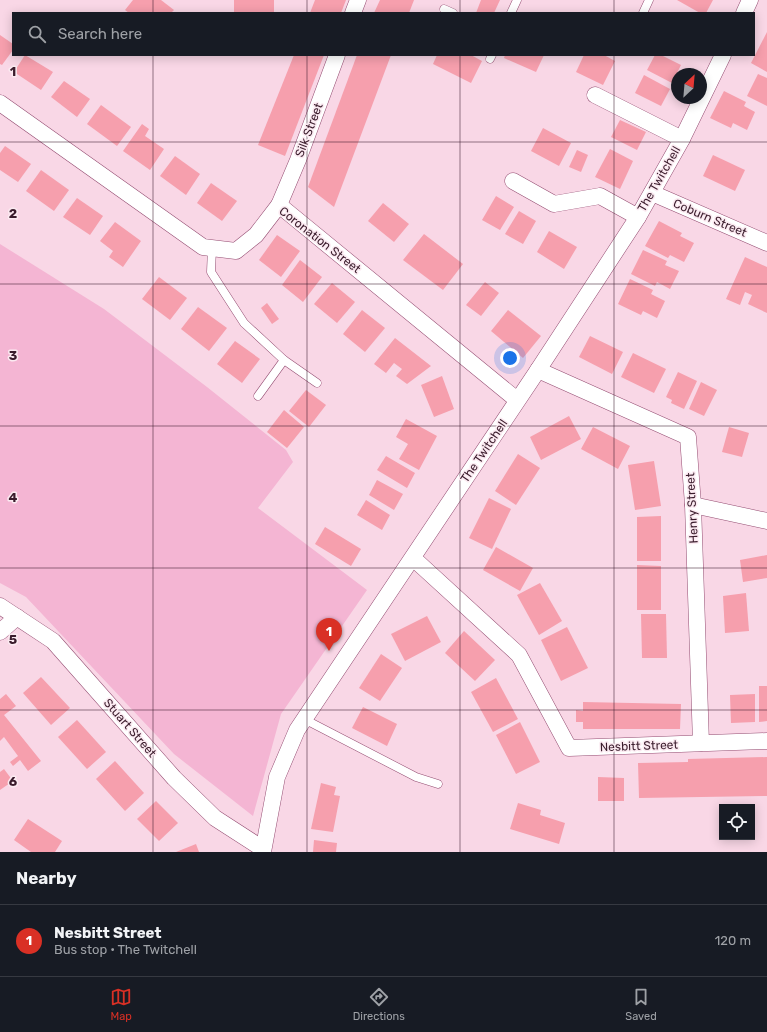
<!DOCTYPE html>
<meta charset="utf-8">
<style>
:root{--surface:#171b24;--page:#242831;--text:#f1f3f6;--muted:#9ea1a6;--line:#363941;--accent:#d93025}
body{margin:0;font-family:Rubik,sans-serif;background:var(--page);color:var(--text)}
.controls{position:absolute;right:12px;bottom:12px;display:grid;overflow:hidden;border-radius:0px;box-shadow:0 2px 10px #0003}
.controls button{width:36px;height:36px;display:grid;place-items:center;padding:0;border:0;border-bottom:1px solid var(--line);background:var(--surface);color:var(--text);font:20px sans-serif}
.compass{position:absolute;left:671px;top:68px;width:36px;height:36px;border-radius:50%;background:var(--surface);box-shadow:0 2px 10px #0003;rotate:26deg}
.you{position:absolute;left:510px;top:358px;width:14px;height:14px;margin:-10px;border:3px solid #fff;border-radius:50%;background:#1a73e8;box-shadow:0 0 0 6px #1a73e833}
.badge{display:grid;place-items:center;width:26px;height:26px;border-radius:50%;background:var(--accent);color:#fff;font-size:13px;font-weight:700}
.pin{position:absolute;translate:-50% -33px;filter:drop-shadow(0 1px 2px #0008)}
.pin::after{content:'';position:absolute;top:21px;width:14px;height:12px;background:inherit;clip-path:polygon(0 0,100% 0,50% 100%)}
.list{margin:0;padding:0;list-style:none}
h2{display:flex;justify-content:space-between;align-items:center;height:52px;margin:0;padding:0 16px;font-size:17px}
h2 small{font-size:13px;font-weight:400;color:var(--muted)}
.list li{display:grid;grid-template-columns:26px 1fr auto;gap:12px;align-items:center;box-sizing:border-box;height:72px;padding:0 16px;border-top:1px solid var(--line)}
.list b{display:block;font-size:15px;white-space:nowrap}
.list p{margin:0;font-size:13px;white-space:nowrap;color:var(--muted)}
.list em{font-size:13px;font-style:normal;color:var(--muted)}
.icon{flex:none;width:22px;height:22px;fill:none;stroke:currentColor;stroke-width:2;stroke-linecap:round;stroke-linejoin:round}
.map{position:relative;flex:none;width:767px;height:852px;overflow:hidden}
.search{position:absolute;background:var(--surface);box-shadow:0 2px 10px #0003;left:12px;right:12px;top:12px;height:44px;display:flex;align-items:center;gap:10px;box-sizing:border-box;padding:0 14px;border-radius:0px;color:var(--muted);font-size:15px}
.sheet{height:124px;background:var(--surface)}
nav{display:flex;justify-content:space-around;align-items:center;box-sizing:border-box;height:56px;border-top:1px solid var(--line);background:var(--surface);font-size:11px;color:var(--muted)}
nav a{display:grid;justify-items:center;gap:2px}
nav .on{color:var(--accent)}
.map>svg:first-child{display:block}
.green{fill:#f4b5d3}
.building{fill:#f69fad}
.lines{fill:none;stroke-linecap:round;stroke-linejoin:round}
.lane-casing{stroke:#944d72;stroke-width:9}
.street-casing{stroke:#944d72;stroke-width:17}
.lane{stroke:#fff;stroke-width:8}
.street{stroke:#fff;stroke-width:16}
.grid{fill:none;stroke:#3a1c2c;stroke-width:1;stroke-opacity:0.55}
.labels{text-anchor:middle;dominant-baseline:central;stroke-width:3;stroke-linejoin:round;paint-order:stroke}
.street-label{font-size:12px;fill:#3a1c2c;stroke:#fbeaf1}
.grid-label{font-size:13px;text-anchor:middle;font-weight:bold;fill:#3a1c2c;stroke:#fbeaf1;stroke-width:3;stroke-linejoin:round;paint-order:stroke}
</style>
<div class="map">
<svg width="767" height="852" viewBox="0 0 767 852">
<rect width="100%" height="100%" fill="#f9d7e6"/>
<path class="green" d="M 0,244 L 104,309 L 207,387 L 286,450 L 293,462 L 258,508 L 367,590 L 281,714 L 253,816 L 174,754 L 26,597 L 0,583 Z"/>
<g class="building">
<path d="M 133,0 L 161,0 L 174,10 L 171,13 L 129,13 L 125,10 Z"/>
<rect x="234" y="0" width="40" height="13"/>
<path d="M 315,0 L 346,0 L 341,13 L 310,13 Z"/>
<path d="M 380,0 L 414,0 L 409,13 L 374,13 Z"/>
<path d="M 481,0 L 500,0 L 494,13 L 476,13 Z"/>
<path d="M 677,0 L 713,0 L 706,13 L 700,13 Z"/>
<path d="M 767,32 L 767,72 L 751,63 Z"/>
<path d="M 0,35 L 13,44 L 13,50 L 2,65 L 0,64 Z"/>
<path d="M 25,55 L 53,72 L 41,90 L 14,72 Z"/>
<path d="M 294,55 L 324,55 L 285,156 L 258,145 Z"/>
<path d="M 357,55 L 391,55 L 334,207 L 308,187 Z"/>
<path d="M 437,55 L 471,55 L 482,61 L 471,83 L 433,64 Z"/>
<path d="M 505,55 L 544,55 L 536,72 L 504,58 Z"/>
<path d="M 584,55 L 604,55 L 615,61 L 603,85 L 576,72 Z"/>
<path d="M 655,55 L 661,55 L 681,65 L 672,83 L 647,70 Z"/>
<path d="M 758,74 L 767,78 L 767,106 L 747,96 Z"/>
<path d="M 644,75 L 670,89 L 661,106 L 635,93 Z"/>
<path d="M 64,81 L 90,99 L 77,117 L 51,97 Z"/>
<path d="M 724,91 L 746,102 L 744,106 L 755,112 L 747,130 L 733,123 L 731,128 L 710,118 Z"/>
<path d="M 101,105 L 131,127 L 117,146 L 87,124 Z"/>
<path d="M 620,120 L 646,132 L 637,150 L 611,137 Z"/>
<path d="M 142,124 L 149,129 L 145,136 L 164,149 L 150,170 L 123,151 Z"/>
<path d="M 543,128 L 571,143 L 559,166 L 531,151 Z"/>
<path d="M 5,146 L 31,164 L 18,182 L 0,170 L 0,153 Z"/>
<path d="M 610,149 L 633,161 L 620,189 L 595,177 Z"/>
<path d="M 577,150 L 588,155 L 581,172 L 569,167 Z"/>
<path d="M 713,155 L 745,170 L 735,191 L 703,176 Z"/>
<path d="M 175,156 L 200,174 L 186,195 L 160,176 Z"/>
<path d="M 41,170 L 69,190 L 54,211 L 26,191 Z"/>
<path d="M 211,183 L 237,201 L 222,221 L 197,203 Z"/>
<path d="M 496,196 L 514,207 L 500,230 L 482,220 Z"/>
<path d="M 77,198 L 103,216 L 90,235 L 63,217 Z"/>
<path d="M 383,203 L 409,224 L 394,242 L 368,221 Z"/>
<path d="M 519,211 L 536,221 L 523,244 L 505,234 Z"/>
<path d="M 659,221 L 682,233 L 680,236 L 694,243 L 684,262 L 670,255 L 668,258 L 645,246 Z"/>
<path d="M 115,222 L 141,241 L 123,267 L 109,257 L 113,251 L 100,241 Z"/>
<path d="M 549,231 L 577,247 L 564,269 L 537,252 Z"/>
<path d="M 424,234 L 463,264 L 443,290 L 403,260 Z"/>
<path d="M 277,235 L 300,251 L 281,277 L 259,260 Z"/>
<path d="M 643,250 L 667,261 L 665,265 L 679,271 L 670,289 L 657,282 L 655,286 L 631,274 Z"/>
<path d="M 745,257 L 767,267 L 767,313 L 748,304 L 752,295 L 745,292 L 740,305 L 726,299 Z"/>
<path d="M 300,260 L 322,277 L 303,302 L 282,285 Z"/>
<path d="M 159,277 L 187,298 L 170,320 L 142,299 Z"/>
<path d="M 630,279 L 653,290 L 651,294 L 665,301 L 657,318 L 643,311 L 641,315 L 618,304 Z"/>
<path d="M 485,282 L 499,293 L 481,316 L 466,305 Z"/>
<path d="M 332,283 L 355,302 L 337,323 L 314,304 Z"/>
<path d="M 267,303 L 279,319 L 272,324 L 261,308 Z"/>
<path d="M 198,307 L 227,328 L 209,351 L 181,329 Z"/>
<path d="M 362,310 L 385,328 L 365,352 L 343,334 Z"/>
<path d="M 508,310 L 541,336 L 523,358 L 491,331 Z"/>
<path d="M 590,336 L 623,352 L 612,374 L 579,357 Z"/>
<path d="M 395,338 L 431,366 L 407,384 L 396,376 L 402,369 L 394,363 L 386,373 L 374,364 Z"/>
<path d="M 235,341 L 260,359 L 242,383 L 217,364 Z"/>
<path d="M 633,353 L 666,369 L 654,393 L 621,377 Z"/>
<path d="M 678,372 L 697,381 L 684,409 L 671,403 L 672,400 L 666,397 Z"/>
<path d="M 442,376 L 454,409 L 434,417 L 421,385 Z"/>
<path d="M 701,382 L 717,390 L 704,416 L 689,409 Z"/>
<path d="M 306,390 L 326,405 L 309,427 L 289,411 Z"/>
<path d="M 284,410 L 304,427 L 287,448 L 267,432 Z"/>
<path d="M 569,416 L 581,439 L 541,460 L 530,437 Z"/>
<path d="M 406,419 L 437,436 L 419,470 L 399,459 L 408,444 L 396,437 Z"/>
<path d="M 593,427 L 630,446 L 618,469 L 581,449 Z"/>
<path d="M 729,427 L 749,433 L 742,457 L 722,452 Z"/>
<path d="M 518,454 L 540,468 L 516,505 L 495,491 Z"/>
<path d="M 386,456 L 415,473 L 407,488 L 377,470 Z"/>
<path d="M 654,461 L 661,506 L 635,510 L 628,465 Z"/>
<path d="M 377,480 L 403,494 L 394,510 L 369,495 Z"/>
<path d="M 489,498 L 511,509 L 492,549 L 469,538 Z"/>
<path d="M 366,500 L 390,515 L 382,530 L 357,515 Z"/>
<path d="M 661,516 L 661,561 L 637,561 L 637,517 Z"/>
<path d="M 325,527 L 361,549 L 351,566 L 315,544 Z"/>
<path d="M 496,547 L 533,568 L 520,591 L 483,570 Z"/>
<path d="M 767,555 L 767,578 L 743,582 L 740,560 Z"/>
<path d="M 637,565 L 661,566 L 661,610 L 637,610 Z"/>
<path d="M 540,583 L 562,621 L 539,635 L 517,595 Z"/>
<path d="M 746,593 L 749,631 L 725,633 L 723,596 Z"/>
<path d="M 641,614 L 666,614 L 667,658 L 642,658 Z"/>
<path d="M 427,616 L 441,642 L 405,661 L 391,634 Z"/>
<path d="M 567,627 L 588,668 L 561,681 L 541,640 Z"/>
<path d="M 464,631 L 495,660 L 475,681 L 445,653 Z"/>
<path d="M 381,654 L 402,668 L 380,701 L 359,688 Z"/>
<path d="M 41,677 L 70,708 L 51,725 L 23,693 Z"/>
<path d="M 496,678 L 518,719 L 493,732 L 471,692 Z"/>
<path d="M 759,686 L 767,686 L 767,721 L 759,722 Z"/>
<path d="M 6,694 L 16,706 L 4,715 L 41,761 L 28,771 L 20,760 L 13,766 L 10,762 L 18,756 L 4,737 L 0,741 L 0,699 Z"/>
<path d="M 755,694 L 755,722 L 731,723 L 730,695 Z"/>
<path d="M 583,702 L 681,704 L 680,729 L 583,729 L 583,722 L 576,722 L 576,710 L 583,711 Z"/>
<path d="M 363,707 L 397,724 L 387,746 L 352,728 Z"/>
<path d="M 77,720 L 106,752 L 87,769 L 58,737 Z"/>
<path d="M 520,722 L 540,762 L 516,774 L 496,735 Z"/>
<path d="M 767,757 L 767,796 L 639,798 L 638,763 L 688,762 L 688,759 Z"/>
<path d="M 115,761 L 144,793 L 125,811 L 96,779 Z"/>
<path d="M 4,769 L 13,781 L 0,790 L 0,772 Z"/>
<path d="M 598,777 L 624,778 L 624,801 L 598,801 Z"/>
<path d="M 321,783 L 336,787 L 334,795 L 340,796 L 333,832 L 311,829 Z"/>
<path d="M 156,801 L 178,823 L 159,841 L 137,819 Z"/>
<path d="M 518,803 L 541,810 L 540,815 L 565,823 L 559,844 L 510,829 Z"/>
<path d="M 28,819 L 62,841 L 55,852 L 31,852 L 14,840 Z"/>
<path d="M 314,840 L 337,843 L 336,852 L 313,852 Z"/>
<path d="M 196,844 L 199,852 L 176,852 Z"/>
</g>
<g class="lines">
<g class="lane-casing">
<g id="lane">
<path d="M 444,9 L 453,13"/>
<path d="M 511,13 L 517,0"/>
<path d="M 643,13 L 649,0"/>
<path d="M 490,59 L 492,55"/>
<path d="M 212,248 L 211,272 L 244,323 L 284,360 L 317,383"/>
<path d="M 258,396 L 284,360"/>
<path d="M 304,719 L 416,777 L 438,784"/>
</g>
</g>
<g class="street-casing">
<g id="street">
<path d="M 353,13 L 358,0"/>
<path d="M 744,13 L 750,0"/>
<path d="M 595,95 L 682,139"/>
<path d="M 0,103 L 203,247 L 236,251 L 256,235 L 279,205 L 517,400"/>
<path d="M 513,181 L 554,204 L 600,196 L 638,217"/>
<path d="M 652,193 L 767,243"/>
<path d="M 279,205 L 298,160 L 337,55"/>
<path d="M 538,370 L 688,437 L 693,505 L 701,743"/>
<path d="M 693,505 L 767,521"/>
<path d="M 413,558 L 519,655 L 569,748 L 767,741"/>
<path d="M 0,606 L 53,641 L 174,778 L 215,818 L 263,849"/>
<path d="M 0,632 L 17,617"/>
<path d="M 263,852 L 277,777 L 297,730 L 538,370 L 638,217 L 682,139 L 723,55"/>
</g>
</g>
<use href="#lane" class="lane"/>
<use href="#street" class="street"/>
</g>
<path class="grid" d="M 153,0 L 153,13M 307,0 L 307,13M 460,0 L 460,13M 614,0 L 614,13M 153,55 L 153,852M 307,55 L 307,852M 460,55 L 460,852M 614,55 L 614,852M 0,142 L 767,142M 0,284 L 767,284M 0,426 L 767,426M 0,568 L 767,568M 0,710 L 767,710"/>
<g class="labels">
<g class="street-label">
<text transform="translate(309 130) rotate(-69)">Silk Street</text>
<text transform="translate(659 179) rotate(-60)">The Twitchell</text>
<text transform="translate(710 218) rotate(23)">Coburn Street</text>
<text transform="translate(320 240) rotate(38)">Coronation Street</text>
<text transform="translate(484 451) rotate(-56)">The Twitchell</text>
<text transform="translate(692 508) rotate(-93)">Henry Street</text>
<text transform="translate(130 728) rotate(49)">Stuart Street</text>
<text transform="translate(639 746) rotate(-2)">Nesbitt Street</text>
</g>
</g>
<g class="grid-label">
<text x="13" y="76">1</text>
<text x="13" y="218">2</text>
<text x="13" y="360">3</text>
<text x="13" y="502">4</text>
<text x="13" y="644">5</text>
<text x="13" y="786">6</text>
</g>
</svg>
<div class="controls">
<button><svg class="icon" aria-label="locate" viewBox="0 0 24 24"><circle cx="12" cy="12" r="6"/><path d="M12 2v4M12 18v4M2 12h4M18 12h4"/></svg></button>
</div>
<svg class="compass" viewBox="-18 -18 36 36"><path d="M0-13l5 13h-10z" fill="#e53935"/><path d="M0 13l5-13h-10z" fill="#9ea1a6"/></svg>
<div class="you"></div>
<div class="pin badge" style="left:329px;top:651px">1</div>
<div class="search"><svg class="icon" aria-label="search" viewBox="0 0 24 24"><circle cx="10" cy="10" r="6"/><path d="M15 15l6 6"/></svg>Search here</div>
</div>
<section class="sheet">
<h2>Nearby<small></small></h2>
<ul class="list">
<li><span class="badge">1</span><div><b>Nesbitt Street</b><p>Bus stop · The Twitchell</p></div><em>120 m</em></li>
</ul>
</section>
<nav>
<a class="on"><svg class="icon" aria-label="map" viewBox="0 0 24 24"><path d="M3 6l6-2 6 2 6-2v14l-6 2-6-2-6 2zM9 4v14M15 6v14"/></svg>Map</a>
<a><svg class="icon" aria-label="directions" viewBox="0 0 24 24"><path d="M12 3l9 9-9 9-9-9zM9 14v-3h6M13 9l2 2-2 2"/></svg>Directions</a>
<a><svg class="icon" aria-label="saved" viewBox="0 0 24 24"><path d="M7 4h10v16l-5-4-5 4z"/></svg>Saved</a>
</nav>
